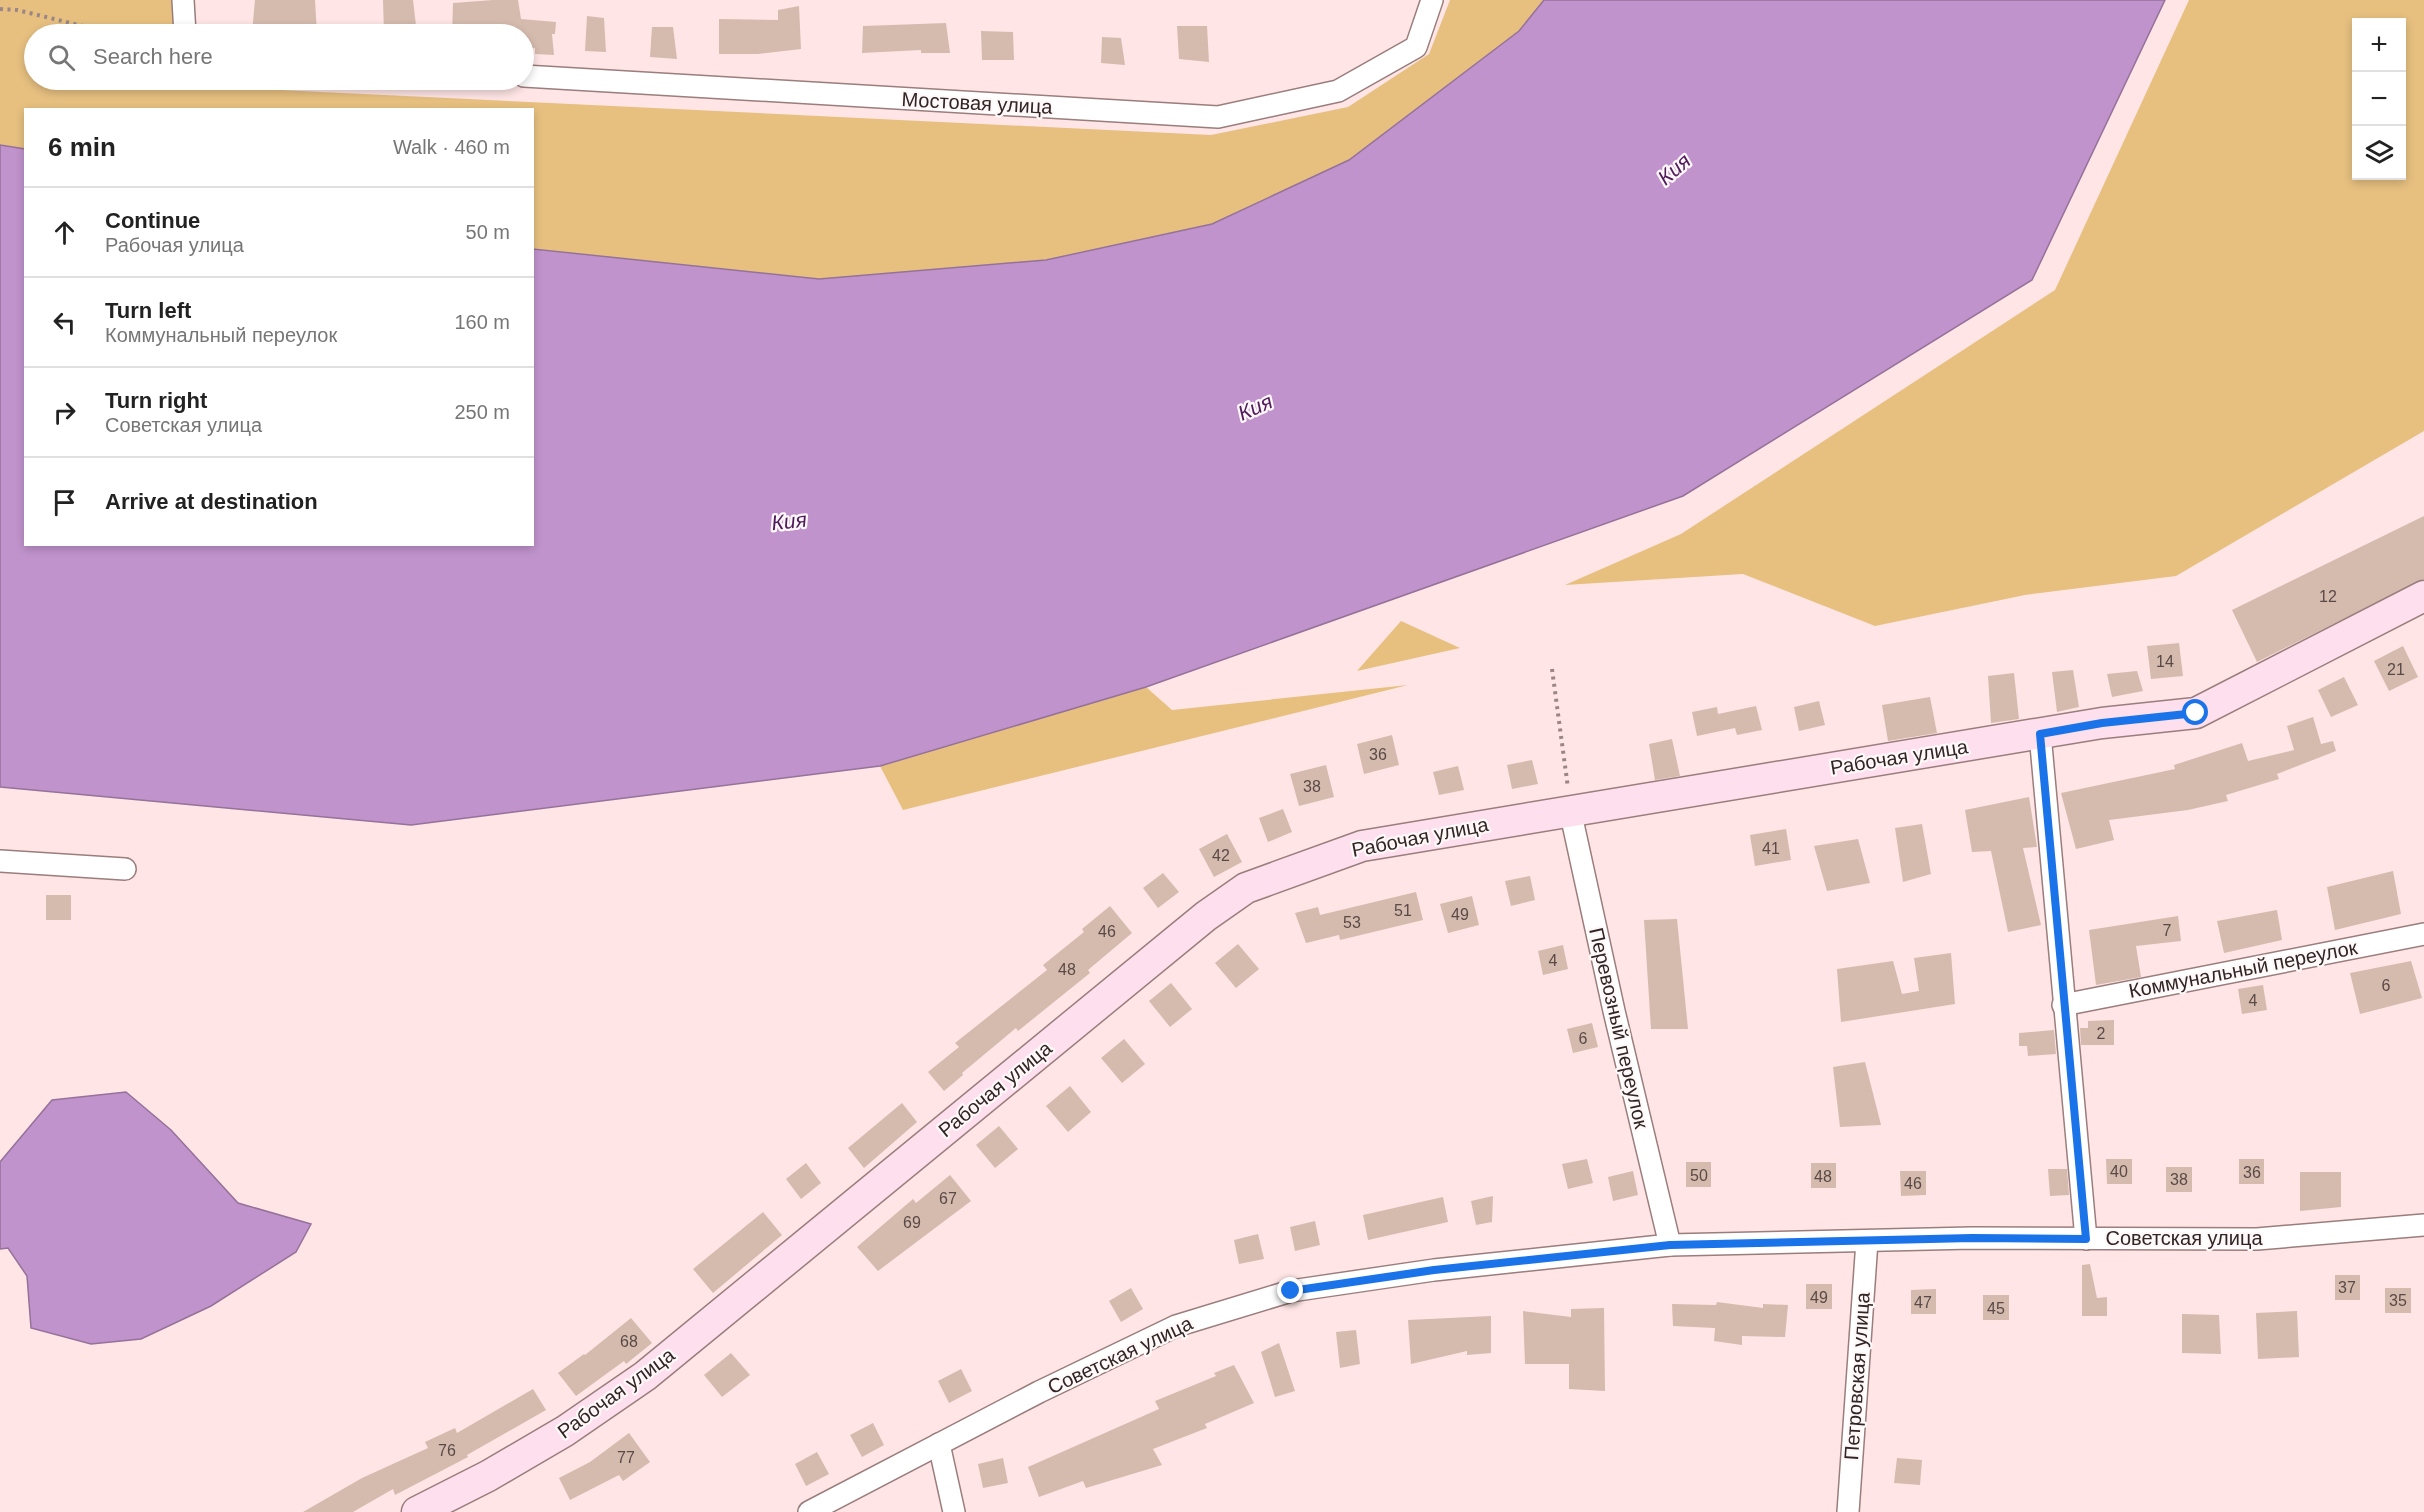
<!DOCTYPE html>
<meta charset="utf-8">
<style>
:root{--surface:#fff;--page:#f6f6f6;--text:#222;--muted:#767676;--line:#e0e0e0}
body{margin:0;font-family:Helvetica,sans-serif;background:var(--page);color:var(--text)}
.controls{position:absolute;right:18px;top:18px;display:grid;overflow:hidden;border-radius:0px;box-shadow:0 3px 9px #0003}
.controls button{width:54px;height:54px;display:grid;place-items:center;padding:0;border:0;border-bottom:2px solid var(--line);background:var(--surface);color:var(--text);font:30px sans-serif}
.stop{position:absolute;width:18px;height:18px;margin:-14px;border:4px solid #1a73e8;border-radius:50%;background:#fff}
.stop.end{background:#1a73e8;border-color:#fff;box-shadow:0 2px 6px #0008}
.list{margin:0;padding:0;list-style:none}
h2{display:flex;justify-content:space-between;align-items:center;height:78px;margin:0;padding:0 24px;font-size:26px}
h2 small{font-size:20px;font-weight:400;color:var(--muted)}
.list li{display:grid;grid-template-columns:39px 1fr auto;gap:18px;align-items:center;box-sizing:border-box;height:90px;padding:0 24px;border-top:2px solid var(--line)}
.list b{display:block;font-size:22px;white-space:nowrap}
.list p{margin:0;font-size:20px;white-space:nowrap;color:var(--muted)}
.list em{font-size:20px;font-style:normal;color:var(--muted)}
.icon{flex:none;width:33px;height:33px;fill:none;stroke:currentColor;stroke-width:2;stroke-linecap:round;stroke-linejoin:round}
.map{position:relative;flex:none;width:2424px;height:1512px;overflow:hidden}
.search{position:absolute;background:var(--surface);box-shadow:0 3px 9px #0003;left:24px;top:24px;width:510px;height:66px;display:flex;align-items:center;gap:15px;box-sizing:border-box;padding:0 21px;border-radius:33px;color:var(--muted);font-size:22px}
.panel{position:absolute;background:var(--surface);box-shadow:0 3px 9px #0003;left:24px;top:108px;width:510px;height:438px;border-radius:0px}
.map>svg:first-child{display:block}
.green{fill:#e7c080;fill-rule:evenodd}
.water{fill:#c093cc;stroke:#95729a;stroke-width:1.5}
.building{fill:#d5bbae}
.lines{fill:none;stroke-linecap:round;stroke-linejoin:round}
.street-casing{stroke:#9a7d7d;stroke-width:24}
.secondary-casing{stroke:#9a7d7d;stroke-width:33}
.path{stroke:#9a8686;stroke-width:4;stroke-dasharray:3 4.5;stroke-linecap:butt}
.street{stroke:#fff;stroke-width:21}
.secondary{stroke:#fddfee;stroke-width:30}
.route{stroke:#1a73e8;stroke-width:8}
.labels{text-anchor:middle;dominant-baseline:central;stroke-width:4.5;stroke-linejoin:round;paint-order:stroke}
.number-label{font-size:16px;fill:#5a4a47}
.street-label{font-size:20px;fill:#312525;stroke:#fef8f8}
.water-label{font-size:21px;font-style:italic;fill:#511a5f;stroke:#fef8f8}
</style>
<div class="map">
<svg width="2424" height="1512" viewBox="0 0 2424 1512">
<rect width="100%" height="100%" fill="#ffe5e5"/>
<g class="green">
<path d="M 0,0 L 179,0 L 179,34 L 34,34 L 34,80 L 179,80 L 179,85 L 1211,135 L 1348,107 L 1429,54 L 1450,0 L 1544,0 L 1519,31 L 1349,160 L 1212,224 L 1046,260 L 819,279 L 533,249 L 532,110 L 26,110 L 25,149 L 0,145 Z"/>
<path d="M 2189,0 L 2424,0 L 2424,431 L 2176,576 L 2025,595 L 1875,626 L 1743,574 L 1565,585 L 1681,534 L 2055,290 ZM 2402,22 L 2402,176 L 2356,176 L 2356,22 Z"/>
<path d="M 1401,621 L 1460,648 L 1357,671 Z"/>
<path d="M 1408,685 L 903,810 L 880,766 L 1146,687 L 1172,710 Z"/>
</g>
<g class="water">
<path d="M 1544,0 L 2165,0 L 2032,280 L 1683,496 L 1146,687 L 880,766 L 411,825 L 0,787 L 0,145 L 25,149 L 26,544 L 532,544 L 533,249 L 819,279 L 1046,260 L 1212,224 L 1349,160 L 1519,31 Z"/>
<path d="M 126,1092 L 171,1130 L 238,1203 L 311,1224 L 296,1252 L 211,1306 L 141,1339 L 91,1344 L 31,1328 L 27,1276 L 8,1248 L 0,1249 L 0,1162 L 52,1100 Z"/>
</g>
<g class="building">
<path d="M 255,0 L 315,0 L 317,34 L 252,33 Z"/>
<path d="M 383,0 L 413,0 L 417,34 L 384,34 Z"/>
<path d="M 493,0 L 518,0 L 521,19 L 556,22 L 555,34 L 552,34 L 554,55 L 535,54 L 535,48 L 524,50 L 524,34 L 452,34 L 453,3 Z"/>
<path d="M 799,6 L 801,49 L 758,54 L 719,54 L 719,19 L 778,20 L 778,10 Z"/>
<path d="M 587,16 L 604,18 L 606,52 L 585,51 Z"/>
<path d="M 946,23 L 950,53 L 921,53 L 921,50 L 862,53 L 863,26 Z"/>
<path d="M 1177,26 L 1207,26 L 1209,62 L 1179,59 Z"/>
<path d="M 652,27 L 673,27 L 677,59 L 650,57 Z"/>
<path d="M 981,31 L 1013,32 L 1014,60 L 982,60 Z"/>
<path d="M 1102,37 L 1121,38 L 1125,65 L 1101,63 Z"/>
<path d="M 2424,516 L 2424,579 L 2257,662 L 2232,610 Z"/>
<path d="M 2179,643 L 2183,676 L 2151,679 L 2147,646 Z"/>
<path d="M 2403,646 L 2418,677 L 2389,691 L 2374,661 Z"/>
<path d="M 2073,670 L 2079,707 L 2057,712 L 2052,672 Z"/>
<path d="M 2137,671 L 2143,691 L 2112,697 L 2107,674 Z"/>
<path d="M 2014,673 L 2019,719 L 1991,723 L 1988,676 Z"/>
<path d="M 2344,677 L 2358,705 L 2331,717 L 2318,690 Z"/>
<path d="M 1930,697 L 1937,733 L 1888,741 L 1882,705 Z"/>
<path d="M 1819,701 L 1825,725 L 1799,731 L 1794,707 Z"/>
<path d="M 1756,706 L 1762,730 L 1737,735 L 1735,728 L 1697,736 L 1692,712 L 1717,707 L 1718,714 Z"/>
<path d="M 2313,717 L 2321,744 L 2333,741 L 2336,751 L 2277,774 L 2279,779 L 2226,795 L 2228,801 L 2188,810 L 2109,820 L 2114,840 L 2076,849 L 2061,793 L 2175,769 L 2174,765 L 2242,743 L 2248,761 L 2294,750 L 2287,726 Z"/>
<path d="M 1392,735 L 1399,765 L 1364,774 L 1357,744 Z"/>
<path d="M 1672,739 L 1680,776 L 1655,780 L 1649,744 Z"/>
<path d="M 1532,760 L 1538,784 L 1512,789 L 1507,765 Z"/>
<path d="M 1326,765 L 1334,797 L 1299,806 L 1290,774 Z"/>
<path d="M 1458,766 L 1464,790 L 1439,795 L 1433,772 Z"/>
<path d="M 2029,797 L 2037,847 L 2023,848 L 2041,925 L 2008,932 L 1991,851 L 1972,852 L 1965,810 Z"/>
<path d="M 1283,809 L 1292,832 L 1268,842 L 1259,818 Z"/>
<path d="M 1922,824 L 1931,874 L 1903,882 L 1895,828 Z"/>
<path d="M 1786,829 L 1791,860 L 1755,866 L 1750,835 Z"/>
<path d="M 1227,834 L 1242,862 L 1214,877 L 1199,849 Z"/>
<path d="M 1858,839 L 1870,883 L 1827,891 L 1814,846 Z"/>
<path d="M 2393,871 L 2401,914 L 2335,930 L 2327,887 Z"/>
<path d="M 1163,873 L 1179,892 L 1158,908 L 1143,888 Z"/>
<path d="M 1530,876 L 1535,900 L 1511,906 L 1505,881 Z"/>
<path d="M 1416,892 L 1423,920 L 1340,940 L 1339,935 L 1306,943 L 1295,913 L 1318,907 L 1320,915 Z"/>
<rect x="46" y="895" width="25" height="25"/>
<path d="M 1472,896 L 1479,925 L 1448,933 L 1440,904 Z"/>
<path d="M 1110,906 L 1132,933 L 1088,970 L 1090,973 L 1018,1031 L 1016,1028 L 962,1073 L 963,1075 L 944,1091 L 928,1072 L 959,1047 L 955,1043 L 1047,970 L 1043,965 L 1084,932 L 1082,929 Z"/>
<path d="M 2277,910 L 2282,940 L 2224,953 L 2217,921 Z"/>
<path d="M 2178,916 L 2181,941 L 2136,946 L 2141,977 L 2096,985 L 2089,930 Z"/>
<path d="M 1677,919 L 1688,1029 L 1651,1029 L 1644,920 Z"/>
<path d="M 1238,944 L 1259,969 L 1236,988 L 1215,963 Z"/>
<path d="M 1563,945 L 1568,969 L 1543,975 L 1538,951 Z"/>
<path d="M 1951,953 L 1955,1004 L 1841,1022 L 1837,969 L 1893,961 L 1902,994 L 1919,991 L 1914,958 Z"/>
<path d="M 2411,961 L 2422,998 L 2360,1014 L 2350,973 Z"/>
<path d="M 1171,983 L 1192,1009 L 1170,1027 L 1149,1001 Z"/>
<path d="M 2263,985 L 2267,1010 L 2242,1014 L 2238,989 Z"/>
<path d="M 2114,1020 L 2114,1045 L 2081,1045 L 2080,1028 L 2088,1028 L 2088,1021 Z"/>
<path d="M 1592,1023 L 1598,1047 L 1573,1053 L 1567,1029 Z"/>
<path d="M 2054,1030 L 2056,1054 L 2028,1056 L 2027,1046 L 2019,1046 L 2019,1033 Z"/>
<path d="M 1124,1039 L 1145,1064 L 1122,1083 L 1101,1058 Z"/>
<path d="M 1865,1062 L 1881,1125 L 1840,1127 L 1833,1067 Z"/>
<path d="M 1070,1086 L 1091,1112 L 1068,1132 L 1046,1106 Z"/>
<path d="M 902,1103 L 917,1122 L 864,1168 L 848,1148 Z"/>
<path d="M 999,1126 L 1018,1149 L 995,1168 L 976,1145 Z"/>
<path d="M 1587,1159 L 1593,1183 L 1568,1189 L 1562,1164 Z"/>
<path d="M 2106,1159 L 2132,1159 L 2132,1184 L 2107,1184 Z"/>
<rect x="2239" y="1159" width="25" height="25"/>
<rect x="1686" y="1162" width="25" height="25"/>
<path d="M 806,1163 L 821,1183 L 801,1199 L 786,1179 Z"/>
<rect x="1811" y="1163" width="25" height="25"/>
<rect x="2166" y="1167" width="26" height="25"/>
<path d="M 2048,1169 L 2067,1169 L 2069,1195 L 2050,1196 Z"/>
<path d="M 1633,1171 L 1638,1195 L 1613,1201 L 1608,1177 Z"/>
<path d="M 1900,1171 L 1926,1171 L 1926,1195 L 1901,1196 Z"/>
<path d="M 2300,1172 L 2341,1172 L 2341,1207 L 2300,1211 Z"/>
<path d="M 950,1175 L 971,1201 L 878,1271 L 857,1247 L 913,1199 L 916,1203 Z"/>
<path d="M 1493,1196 L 1492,1222 L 1476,1225 L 1471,1201 Z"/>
<path d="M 1443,1197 L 1448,1222 L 1368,1240 L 1363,1215 Z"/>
<path d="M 763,1212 L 782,1235 L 713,1293 L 693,1269 Z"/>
<path d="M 1315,1221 L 1320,1245 L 1295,1251 L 1290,1227 Z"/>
<path d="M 1258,1234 L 1264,1259 L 1239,1264 L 1234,1240 Z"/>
<path d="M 2090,1264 L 2097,1298 L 2107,1297 L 2107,1316 L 2082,1316 L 2082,1265 Z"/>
<rect x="2335" y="1275" width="25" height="25"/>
<rect x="1806" y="1284" width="26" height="25"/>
<path d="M 1131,1288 L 1143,1309 L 1121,1322 L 1109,1301 Z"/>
<rect x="2385" y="1288" width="26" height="25"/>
<path d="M 1936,1289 L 1936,1314 L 1911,1314 L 1911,1290 Z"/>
<rect x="1983" y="1295" width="26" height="25"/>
<path d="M 1717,1302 L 1763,1308 L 1763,1304 L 1788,1305 L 1785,1337 L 1742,1336 L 1742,1345 L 1714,1341 L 1715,1328 L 1673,1326 L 1672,1304 L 1716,1305 Z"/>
<path d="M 1604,1308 L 1605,1391 L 1569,1389 L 1569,1364 L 1525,1364 L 1523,1311 L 1571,1317 L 1571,1309 Z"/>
<path d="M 2297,1311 L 2299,1357 L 2258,1359 L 2256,1313 Z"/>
<path d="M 2182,1314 L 2219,1315 L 2221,1354 L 2182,1353 Z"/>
<path d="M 1491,1316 L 1491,1353 L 1467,1355 L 1467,1351 L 1411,1364 L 1408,1320 Z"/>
<path d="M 631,1318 L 652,1343 L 626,1364 L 624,1361 L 576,1396 L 558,1373 L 584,1354 L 585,1355 Z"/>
<path d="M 1356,1330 L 1360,1364 L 1340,1368 L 1336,1332 Z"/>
<path d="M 1279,1343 L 1295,1391 L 1275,1397 L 1261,1352 Z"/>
<path d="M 731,1353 L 750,1375 L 722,1397 L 704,1375 Z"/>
<path d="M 1234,1365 L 1254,1403 L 1205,1424 L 1207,1428 L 1153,1449 L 1162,1465 L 1086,1488 L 1083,1481 L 1039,1497 L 1028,1467 L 1159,1409 L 1155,1401 L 1216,1376 L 1214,1373 Z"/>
<path d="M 961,1369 L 972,1391 L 949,1403 L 938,1381 Z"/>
<path d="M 533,1389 L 546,1410 L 467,1455 L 468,1457 L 395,1495 L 393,1489 L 353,1512 L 303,1512 L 362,1478 L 428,1448 L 425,1442 L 455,1428 L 457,1433 Z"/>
<path d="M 873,1423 L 884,1445 L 862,1457 L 850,1435 Z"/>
<path d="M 629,1433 L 650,1462 L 623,1481 L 619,1475 L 570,1500 L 559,1478 L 590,1462 Z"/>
<path d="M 817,1452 L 829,1474 L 806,1486 L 795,1464 Z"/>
<path d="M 1003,1458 L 1008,1483 L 983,1488 L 978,1464 Z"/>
<path d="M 1897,1458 L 1922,1460 L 1920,1485 L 1894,1483 Z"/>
</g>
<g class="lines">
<g class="street-casing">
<g id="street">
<path d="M 183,0 L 185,34"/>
<path d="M 524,76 L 1218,117 L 1338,91 L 1416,47 L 1432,0"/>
<path d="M 2040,734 L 2086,1239"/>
<path d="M 1570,810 L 1614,1011 L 1670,1245"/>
<path d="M 0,861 L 125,869"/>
<path d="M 2063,1005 L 2424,934"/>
<path d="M 939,1444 L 954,1512"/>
<path d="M 809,1512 L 1039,1392 L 1176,1326 L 1291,1291 L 1434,1270 L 1670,1245 L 1972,1238 L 2257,1239 L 2424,1225"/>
<path d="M 1848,1512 L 1867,1241"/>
</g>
</g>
<g class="secondary-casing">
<path id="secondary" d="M 417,1512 L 488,1476 L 565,1431 L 645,1376 L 1206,916 L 1246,888 L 1362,846 L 2102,723 L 2196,713 L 2424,596"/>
</g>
<g class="path">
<path d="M 0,9 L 17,10 L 116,34"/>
<path d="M 1552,669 L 1568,788"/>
</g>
<use href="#street" class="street"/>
<use href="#secondary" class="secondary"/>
</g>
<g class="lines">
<path class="route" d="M 1291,1291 L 1434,1270 L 1670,1245 L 1972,1238 L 2086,1239 L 2040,734 L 2102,723 L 2196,713"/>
</g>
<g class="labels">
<g class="number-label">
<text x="2328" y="596">12</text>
<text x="2165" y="661">14</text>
<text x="2396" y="669">21</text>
<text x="1378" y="754">36</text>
<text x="1312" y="786">38</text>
<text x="1771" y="848">41</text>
<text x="1221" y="855">42</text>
<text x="1403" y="910">51</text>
<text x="1460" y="914">49</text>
<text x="1352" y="922">53</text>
<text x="2167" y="930">7</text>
<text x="1107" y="931">46</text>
<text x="1553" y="960">4</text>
<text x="1067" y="969">48</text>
<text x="2386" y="985">6</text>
<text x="2253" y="1000">4</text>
<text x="2101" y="1033">2</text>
<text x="1583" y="1038">6</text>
<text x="2119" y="1171">40</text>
<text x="2252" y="1172">36</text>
<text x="1699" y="1175">50</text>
<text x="1823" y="1176">48</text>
<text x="2179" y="1179">38</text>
<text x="1913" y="1183">46</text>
<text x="948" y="1198">67</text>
<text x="912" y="1222">69</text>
<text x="2347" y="1287">37</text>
<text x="1819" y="1297">49</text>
<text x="2398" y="1300">35</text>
<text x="1923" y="1302">47</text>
<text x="1996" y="1308">45</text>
<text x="629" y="1341">68</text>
<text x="447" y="1450">76</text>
<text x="626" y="1457">77</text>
</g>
<g class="street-label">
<text transform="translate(977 103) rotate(3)">Мостовая улица</text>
<text transform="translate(1899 757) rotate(-9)">Рабочая улица</text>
<text transform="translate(1420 837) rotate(-11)">Рабочая улица</text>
<text transform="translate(2243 969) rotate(-11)">Коммунальный переулок</text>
<text transform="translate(1619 1028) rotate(77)">Перевозный переулок</text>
<text transform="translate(995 1089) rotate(-39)">Рабочая улица</text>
<text x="2184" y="1238">Советская улица</text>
<text transform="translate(1120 1355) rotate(-25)">Советская улица</text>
<text transform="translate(1857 1376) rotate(-86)">Петровская улица</text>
<text transform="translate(616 1393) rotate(-36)">Рабочая улица</text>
</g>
<g class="water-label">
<text transform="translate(1674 169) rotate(-41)">Кия</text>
<text transform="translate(1255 407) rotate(-24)">Кия</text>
<text transform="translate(789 521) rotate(-6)">Кия</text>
</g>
</g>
</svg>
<div class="controls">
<button>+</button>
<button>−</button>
<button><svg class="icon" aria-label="layers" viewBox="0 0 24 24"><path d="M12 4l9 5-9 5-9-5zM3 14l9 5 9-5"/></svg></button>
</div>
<div class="stop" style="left:2196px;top:713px"></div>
<div class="stop end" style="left:1291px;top:1291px"></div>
<div class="search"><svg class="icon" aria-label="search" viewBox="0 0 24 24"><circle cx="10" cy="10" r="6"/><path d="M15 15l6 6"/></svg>Search here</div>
<section class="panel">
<h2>6 min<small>Walk · 460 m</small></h2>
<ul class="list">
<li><svg class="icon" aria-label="ahead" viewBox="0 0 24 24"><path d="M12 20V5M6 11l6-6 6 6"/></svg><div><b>Continue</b><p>Рабочая улица</p></div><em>50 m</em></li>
<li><svg class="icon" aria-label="left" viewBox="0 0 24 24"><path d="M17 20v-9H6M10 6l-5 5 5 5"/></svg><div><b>Turn left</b><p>Коммунальный переулок</p></div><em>160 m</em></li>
<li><svg class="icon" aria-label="right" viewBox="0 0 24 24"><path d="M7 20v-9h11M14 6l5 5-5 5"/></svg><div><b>Turn right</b><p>Советская улица</p></div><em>250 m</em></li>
<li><svg class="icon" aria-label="arrive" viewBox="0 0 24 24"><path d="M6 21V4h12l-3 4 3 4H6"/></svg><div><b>Arrive at destination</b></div></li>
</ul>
</section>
</div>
